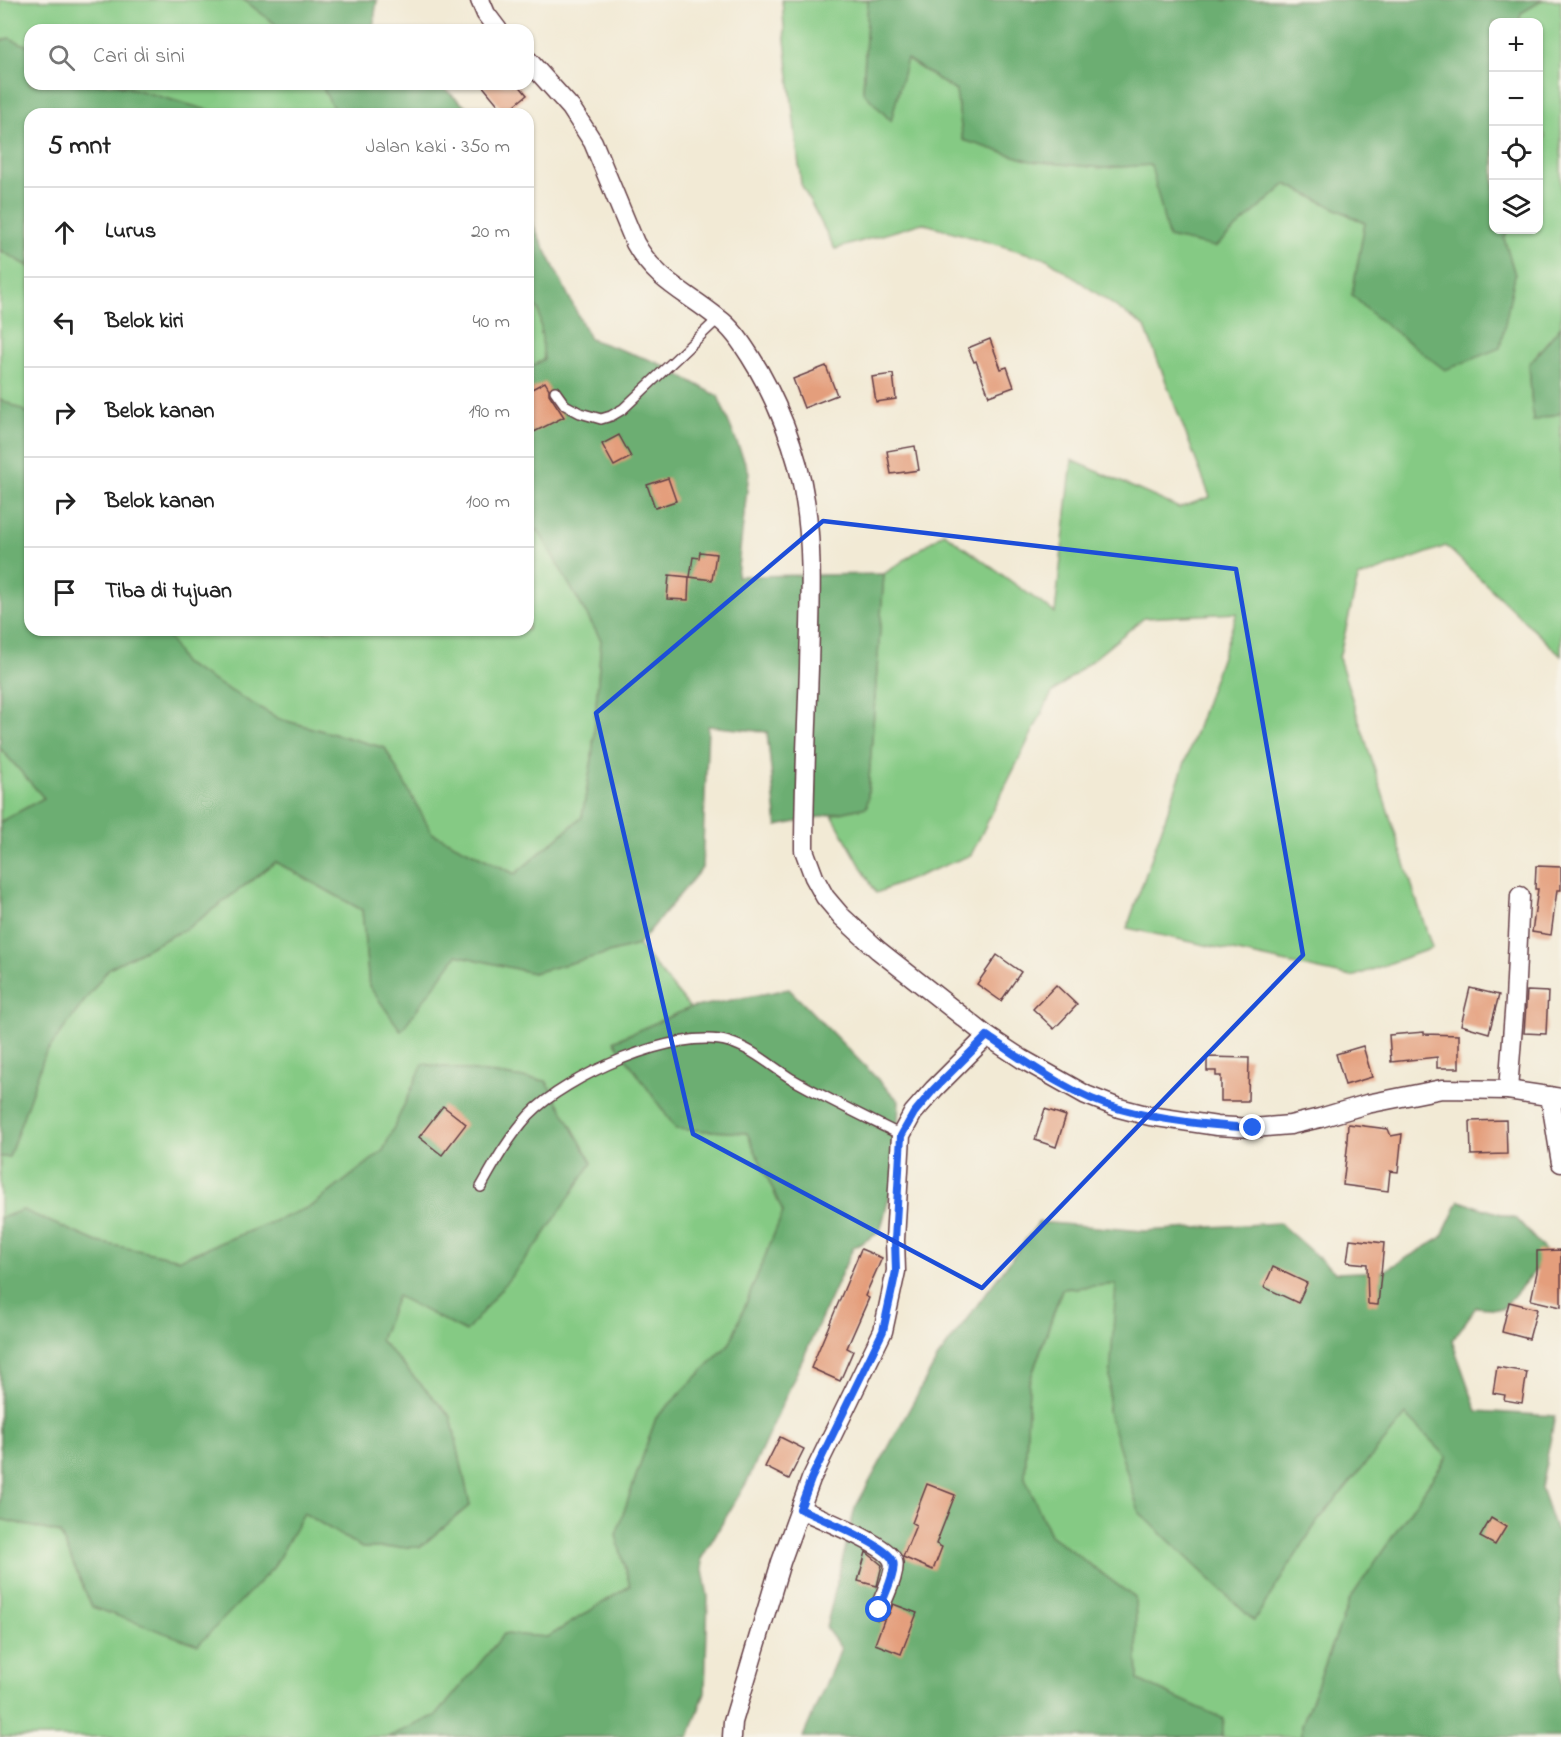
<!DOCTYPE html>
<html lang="id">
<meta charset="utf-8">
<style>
:root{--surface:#fff;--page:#f6f6f6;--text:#222;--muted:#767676;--line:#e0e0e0}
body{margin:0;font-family:"Indie Flower",sans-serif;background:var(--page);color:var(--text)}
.controls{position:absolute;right:18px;top:18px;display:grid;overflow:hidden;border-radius:12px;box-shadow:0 2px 4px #0004}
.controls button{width:54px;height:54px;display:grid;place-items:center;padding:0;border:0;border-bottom:2px solid var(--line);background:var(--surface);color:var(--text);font:30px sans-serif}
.stop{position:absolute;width:18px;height:18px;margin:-14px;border:4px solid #2563eb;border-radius:50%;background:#fff}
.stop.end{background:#2563eb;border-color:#fff;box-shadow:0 2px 6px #0008}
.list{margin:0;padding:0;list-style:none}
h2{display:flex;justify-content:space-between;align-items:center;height:78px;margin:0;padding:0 24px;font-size:26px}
h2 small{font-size:20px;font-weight:400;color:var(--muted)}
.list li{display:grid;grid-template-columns:39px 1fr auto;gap:18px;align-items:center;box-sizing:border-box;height:90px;padding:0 24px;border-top:2px solid var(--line)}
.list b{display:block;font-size:22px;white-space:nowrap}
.list em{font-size:20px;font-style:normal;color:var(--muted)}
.icon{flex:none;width:33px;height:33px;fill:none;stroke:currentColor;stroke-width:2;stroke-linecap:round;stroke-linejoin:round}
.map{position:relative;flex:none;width:1561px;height:1737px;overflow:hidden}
.search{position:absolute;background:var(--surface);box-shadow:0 2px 4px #0004;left:24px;top:24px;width:510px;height:66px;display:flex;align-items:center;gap:15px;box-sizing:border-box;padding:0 21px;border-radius:18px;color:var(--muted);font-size:22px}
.panel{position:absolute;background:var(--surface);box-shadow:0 2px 4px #0004;left:24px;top:108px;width:510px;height:528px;border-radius:18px}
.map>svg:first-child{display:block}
.green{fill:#85ca84;stroke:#687458;stroke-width:1.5}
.forest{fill:#6cae72;stroke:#5b664e;stroke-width:1.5}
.building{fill:#e49e7c}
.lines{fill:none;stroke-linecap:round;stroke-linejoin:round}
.service-casing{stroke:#633d44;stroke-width:12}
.minor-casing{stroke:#633d44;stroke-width:21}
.service{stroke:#fff;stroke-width:9}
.minor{stroke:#fff;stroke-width:18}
.route{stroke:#2563eb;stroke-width:8}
.marked{fill:none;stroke:#1d4ed8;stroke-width:4.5;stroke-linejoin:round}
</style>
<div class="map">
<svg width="1561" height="1737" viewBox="0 0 1561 1737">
<rect width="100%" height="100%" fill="#f7f3e8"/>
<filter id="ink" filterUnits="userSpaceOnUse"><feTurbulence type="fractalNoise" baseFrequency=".0167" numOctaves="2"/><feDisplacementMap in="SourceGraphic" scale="12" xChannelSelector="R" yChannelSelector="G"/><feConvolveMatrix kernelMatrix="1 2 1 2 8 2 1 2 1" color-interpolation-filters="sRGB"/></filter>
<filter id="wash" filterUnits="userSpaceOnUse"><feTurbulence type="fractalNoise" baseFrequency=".008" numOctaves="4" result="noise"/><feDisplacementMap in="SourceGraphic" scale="24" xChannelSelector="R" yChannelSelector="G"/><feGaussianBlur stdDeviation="1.35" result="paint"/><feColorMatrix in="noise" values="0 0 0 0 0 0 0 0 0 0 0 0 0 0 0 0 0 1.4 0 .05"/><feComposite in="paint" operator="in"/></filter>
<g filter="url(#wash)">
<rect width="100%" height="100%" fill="#f2ead5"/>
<g class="green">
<path d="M 0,0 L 244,0 L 283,30 L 30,30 L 30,47 L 9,38 L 0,41 Z"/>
<path d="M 782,0 L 868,0 L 863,91 L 891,121 L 906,59 L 956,91 L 963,140 L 1031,161 L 1103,168 L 1151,165 L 1215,247 L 1286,184 L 1365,223 L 1352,295 L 1515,275 L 1504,238 L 1508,230 L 1538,230 L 1539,154 L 1545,137 L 1539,122 L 1538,22 L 1519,22 L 1521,13 L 1543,0 L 1561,0 L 1561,326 L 1529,364 L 1533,421 L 1561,413 L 1561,656 L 1446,546 L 1358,578 L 1339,658 L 1432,948 L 1352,977 L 1127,928 L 1237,613 L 1144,618 L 1052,693 L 971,855 L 876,893 L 832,815 L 867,807 L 884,574 L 944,533 L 1055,613 L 1072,460 L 1179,508 L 1210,497 L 1145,327 L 1047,259 L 922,223 L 835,249 L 801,184 L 785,40 Z"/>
<path d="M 116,84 L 321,84 L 336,114 L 221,114 Z"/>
<path d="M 0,250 L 30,267 L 30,414 L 0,399 Z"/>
<path d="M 528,298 L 539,310 L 544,359 L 528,369 Z"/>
<path d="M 538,530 L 601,640 L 592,759 L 582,817 L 515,874 L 432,833 L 385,748 L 279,719 L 183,663 L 165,630 L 528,630 L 528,532 Z"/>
<path d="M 0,748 L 44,798 L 0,822 Z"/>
<path d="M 276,862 L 362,910 L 369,986 L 457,955 L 533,973 L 638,945 L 690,1008 L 615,1040 L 676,1129 L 747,1133 L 783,1212 L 730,1343 L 656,1418 L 616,1535 L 630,1586 L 548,1637 L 504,1634 L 437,1715 L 388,1737 L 0,1737 L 0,1519 L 60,1533 L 92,1607 L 273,1568 L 304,1513 L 362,1548 L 420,1547 L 470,1505 L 451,1417 L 380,1340 L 397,1296 L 540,1241 L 592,1163 L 546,1081 L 423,1064 L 383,1151 L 312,1206 L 180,1259 L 97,1242 L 23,1210 L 0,1218 L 0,1157 L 9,1157 L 45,1054 L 109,968 L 189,927 Z"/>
<path d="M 1117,1284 L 1108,1411 L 1254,1620 L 1317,1522 L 1406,1415 L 1447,1457 L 1350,1599 L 1302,1725 L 1302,1737 L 1222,1737 L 1223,1719 L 1138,1680 L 1135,1598 L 1050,1535 L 1025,1478 L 1029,1384 L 1062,1289 Z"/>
</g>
<g class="forest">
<path d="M 244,0 L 377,0 L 373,28 L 375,30 L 283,30 Z"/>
<path d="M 868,0 L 1543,0 L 1521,13 L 1519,22 L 1494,22 L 1494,230 L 1508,230 L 1504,238 L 1515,275 L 1500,348 L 1445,370 L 1373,315 L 1352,295 L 1365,223 L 1286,184 L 1215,247 L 1168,237 L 1151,165 L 1103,168 L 1031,161 L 963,140 L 956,91 L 907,59 L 891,121 L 863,92 Z"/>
<path d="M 9,38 L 30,47 L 30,84 L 116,84 L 221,114 L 30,114 L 30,267 L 0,250 L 0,41 Z"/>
<path d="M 321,84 L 439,84 L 474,114 L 336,114 Z"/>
<path d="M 528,215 L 590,339 L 656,362 L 718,396 L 749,472 L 737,576 L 884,574 L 867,807 L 777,826 L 767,732 L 708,726 L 702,868 L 638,945 L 533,973 L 457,955 L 401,1031 L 369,986 L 362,910 L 276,862 L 189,927 L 109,968 L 45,1054 L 9,1157 L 0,1157 L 0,822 L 44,798 L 0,748 L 0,399 L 30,414 L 30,630 L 165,630 L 183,663 L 279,719 L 385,748 L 432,833 L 515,874 L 582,817 L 592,759 L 601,640 L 538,530 L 528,532 L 528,369 L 544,359 L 539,310 L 528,298 Z"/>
<path d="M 1561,326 L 1561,413 L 1533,421 L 1529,364 Z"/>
<path d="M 789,989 L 899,1101 L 896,1171 L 880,1232 L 853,1248 L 748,1480 L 701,1559 L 708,1597 L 705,1692 L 689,1737 L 388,1737 L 437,1715 L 504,1634 L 548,1637 L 630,1586 L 616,1535 L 656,1418 L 730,1343 L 783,1212 L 747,1133 L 676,1129 L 614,1041 L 690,1008 Z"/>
<path d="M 423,1064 L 546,1081 L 592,1163 L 540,1241 L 466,1332 L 397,1296 L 380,1340 L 451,1417 L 470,1505 L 420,1547 L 362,1548 L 304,1513 L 273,1568 L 198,1645 L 92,1607 L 60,1533 L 0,1519 L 0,1218 L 23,1210 L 97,1242 L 180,1259 L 312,1206 L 383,1151 Z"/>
<path d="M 1459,1201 L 1517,1219 L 1549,1255 L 1502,1309 L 1476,1307 L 1452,1341 L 1477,1411 L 1555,1416 L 1541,1488 L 1555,1529 L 1561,1533 L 1561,1737 L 1302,1737 L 1302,1725 L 1350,1599 L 1447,1457 L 1406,1415 L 1317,1522 L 1254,1621 L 1139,1512 L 1108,1411 L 1116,1284 L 1062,1289 L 1029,1383 L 1025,1478 L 1050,1535 L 1135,1598 L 1138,1680 L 1224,1719 L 1222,1737 L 803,1737 L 841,1648 L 826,1628 L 855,1508 L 937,1359 L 1039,1222 L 1143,1231 L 1279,1223 L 1336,1273 L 1384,1271 L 1441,1238 Z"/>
</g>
<g id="blocks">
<g class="building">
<path d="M 481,84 L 518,84 L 527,95 L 505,113 Z"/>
<path d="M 990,339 L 1001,369 L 1007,367 L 1014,387 L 989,396 L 976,361 L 974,362 L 968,348 Z"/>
<path d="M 826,366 L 837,395 L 804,408 L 793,379 Z"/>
<path d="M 893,374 L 896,399 L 876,402 L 872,377 Z"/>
<path d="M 545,382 L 549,389 L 549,394 L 564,417 L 532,433 L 528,425 L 528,391 Z"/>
<path d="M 619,435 L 631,457 L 614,466 L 602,444 Z"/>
<path d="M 915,446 L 919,470 L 891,474 L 887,451 Z"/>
<path d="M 668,478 L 676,501 L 655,508 L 647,485 Z"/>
<path d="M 700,552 L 716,554 L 712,580 L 690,577 L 693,557 L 699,558 Z"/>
<path d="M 669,575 L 689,577 L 688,600 L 667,599 Z"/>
<path d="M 1536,866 L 1561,867 L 1561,890 L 1557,890 L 1551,935 L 1532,932 L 1538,889 L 1535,889 Z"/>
<path d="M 997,955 L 1021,972 L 1001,1001 L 977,984 Z"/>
<path d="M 1056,985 L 1077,1005 L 1054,1029 L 1033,1009 Z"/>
<path d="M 1470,988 L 1499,995 L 1489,1033 L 1461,1025 Z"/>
<path d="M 1527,991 L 1548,992 L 1546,1034 L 1524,1033 Z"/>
<path d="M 1424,1032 L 1424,1034 L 1459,1035 L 1459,1068 L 1437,1068 L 1437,1057 L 1391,1062 L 1389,1035 Z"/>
<path d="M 1363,1046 L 1372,1077 L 1345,1085 L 1336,1054 Z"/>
<path d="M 1207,1057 L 1249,1058 L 1248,1101 L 1221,1101 L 1221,1076 L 1216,1076 L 1216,1071 L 1207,1071 Z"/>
<path d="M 443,1106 L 466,1124 L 442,1155 L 419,1137 Z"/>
<path d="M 1045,1109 L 1066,1116 L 1056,1147 L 1035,1140 Z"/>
<path d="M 1506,1120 L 1507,1154 L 1471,1155 L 1470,1121 Z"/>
<path d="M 1348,1124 L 1388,1129 L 1391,1136 L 1402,1134 L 1398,1172 L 1390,1171 L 1388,1191 L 1343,1185 L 1348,1141 L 1347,1141 Z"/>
<path d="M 1350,1239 L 1384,1243 L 1378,1305 L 1368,1304 L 1367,1264 L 1347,1262 Z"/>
<path d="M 861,1249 L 882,1258 L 865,1296 L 869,1298 L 847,1348 L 853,1351 L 840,1381 L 811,1368 Z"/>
<path d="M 1561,1250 L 1561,1307 L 1531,1300 L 1537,1272 L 1537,1251 Z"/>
<path d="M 1273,1267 L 1307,1283 L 1298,1303 L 1264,1287 Z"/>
<path d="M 1509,1302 L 1537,1309 L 1529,1339 L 1502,1332 Z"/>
<path d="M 1497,1367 L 1527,1372 L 1522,1403 L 1504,1400 L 1505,1395 L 1493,1393 Z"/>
<path d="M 780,1437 L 804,1449 L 789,1479 L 765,1467 Z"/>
<path d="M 927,1484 L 955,1495 L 936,1544 L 942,1547 L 933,1570 L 903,1557 L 916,1525 L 912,1523 Z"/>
<path d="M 1491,1518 L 1506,1527 L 1495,1545 L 1480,1537 Z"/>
<path d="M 866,1552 L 882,1565 L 877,1586 L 858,1581 Z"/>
<path d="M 893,1604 L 917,1613 L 901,1654 L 875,1644 L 884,1620 L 889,1614 Z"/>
</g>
</g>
</g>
<g filter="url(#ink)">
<use href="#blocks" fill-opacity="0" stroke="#633d44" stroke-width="1.5"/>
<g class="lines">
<g class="service-casing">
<g id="service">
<path d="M 555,391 L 565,405 L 580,413 L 601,419 L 611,416 L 623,409 L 719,318"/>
<path d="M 481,1187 C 495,1162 509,1137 529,1115 C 565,1077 677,1026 729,1042 C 753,1049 771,1066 792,1079 C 827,1099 865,1117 901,1135"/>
</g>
</g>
<g class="minor-casing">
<g id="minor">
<path d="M 480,0 L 486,14 L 498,30"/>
<path d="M 528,60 L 571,108 L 593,142 L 635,243 C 657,282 685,291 718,318 C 732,328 741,342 750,356 C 776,397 798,452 805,500 C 814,555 810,612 809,668 C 807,728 804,789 804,850 L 814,877 L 825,897 L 842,917 L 878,950 L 987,1036 L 1022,1059 L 1086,1095 L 1119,1108 L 1150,1116 L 1217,1126 L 1253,1128 L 1290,1125 L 1320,1118 L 1367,1104 L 1442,1089 L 1508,1090 L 1561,1098"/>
<path d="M 1508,1090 L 1515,1000 L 1520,896"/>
<path d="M 1550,1096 L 1561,1163"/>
<path d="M 800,1509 C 817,1517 888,1545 893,1561 C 897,1572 883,1598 879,1610"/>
<path d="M 732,1737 L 733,1722 L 781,1562 L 811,1479 L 883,1331 L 896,1271 L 895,1240 L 901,1135 L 913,1113 L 934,1089 L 987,1036"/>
</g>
</g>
<use href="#service" class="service"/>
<use href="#minor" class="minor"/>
</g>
</g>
<g class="lines" filter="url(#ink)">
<path class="route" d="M 879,1610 C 883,1598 897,1572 893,1561 C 888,1545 817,1517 800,1509 L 811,1479 L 883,1331 L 896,1271 L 895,1240 L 901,1136 L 914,1113 L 934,1089 L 987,1036 C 1027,1063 1073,1096 1120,1109 C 1163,1121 1209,1125 1253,1128"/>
</g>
<path class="marked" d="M 823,521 L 1236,569 L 1303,955 L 982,1288 L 693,1134 L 596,713 Z"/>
</svg>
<div class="controls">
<button>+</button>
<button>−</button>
<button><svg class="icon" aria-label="locate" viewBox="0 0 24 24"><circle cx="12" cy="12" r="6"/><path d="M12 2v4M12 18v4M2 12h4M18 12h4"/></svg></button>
<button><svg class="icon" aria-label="layers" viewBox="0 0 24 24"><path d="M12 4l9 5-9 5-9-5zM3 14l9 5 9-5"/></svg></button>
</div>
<div class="stop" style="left:879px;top:1610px"></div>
<div class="stop end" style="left:1253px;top:1128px"></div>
<div class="search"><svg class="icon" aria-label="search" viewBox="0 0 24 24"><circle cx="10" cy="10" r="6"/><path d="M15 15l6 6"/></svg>Cari di sini</div>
<section class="panel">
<h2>5 mnt<small>Jalan kaki · 350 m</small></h2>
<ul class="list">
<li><svg class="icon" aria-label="ahead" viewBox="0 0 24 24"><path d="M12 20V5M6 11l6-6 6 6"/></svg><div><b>Lurus</b></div><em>20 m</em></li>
<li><svg class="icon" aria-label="left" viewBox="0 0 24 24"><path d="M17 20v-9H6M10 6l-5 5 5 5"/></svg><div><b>Belok kiri</b></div><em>40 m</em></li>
<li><svg class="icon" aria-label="right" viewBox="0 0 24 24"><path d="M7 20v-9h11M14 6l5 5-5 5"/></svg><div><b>Belok kanan</b></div><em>190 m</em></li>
<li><svg class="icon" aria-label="right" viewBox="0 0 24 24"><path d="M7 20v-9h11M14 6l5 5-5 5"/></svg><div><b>Belok kanan</b></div><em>100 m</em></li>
<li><svg class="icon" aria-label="arrive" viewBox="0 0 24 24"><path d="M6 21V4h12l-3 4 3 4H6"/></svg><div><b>Tiba di tujuan</b></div></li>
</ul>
</section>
</div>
